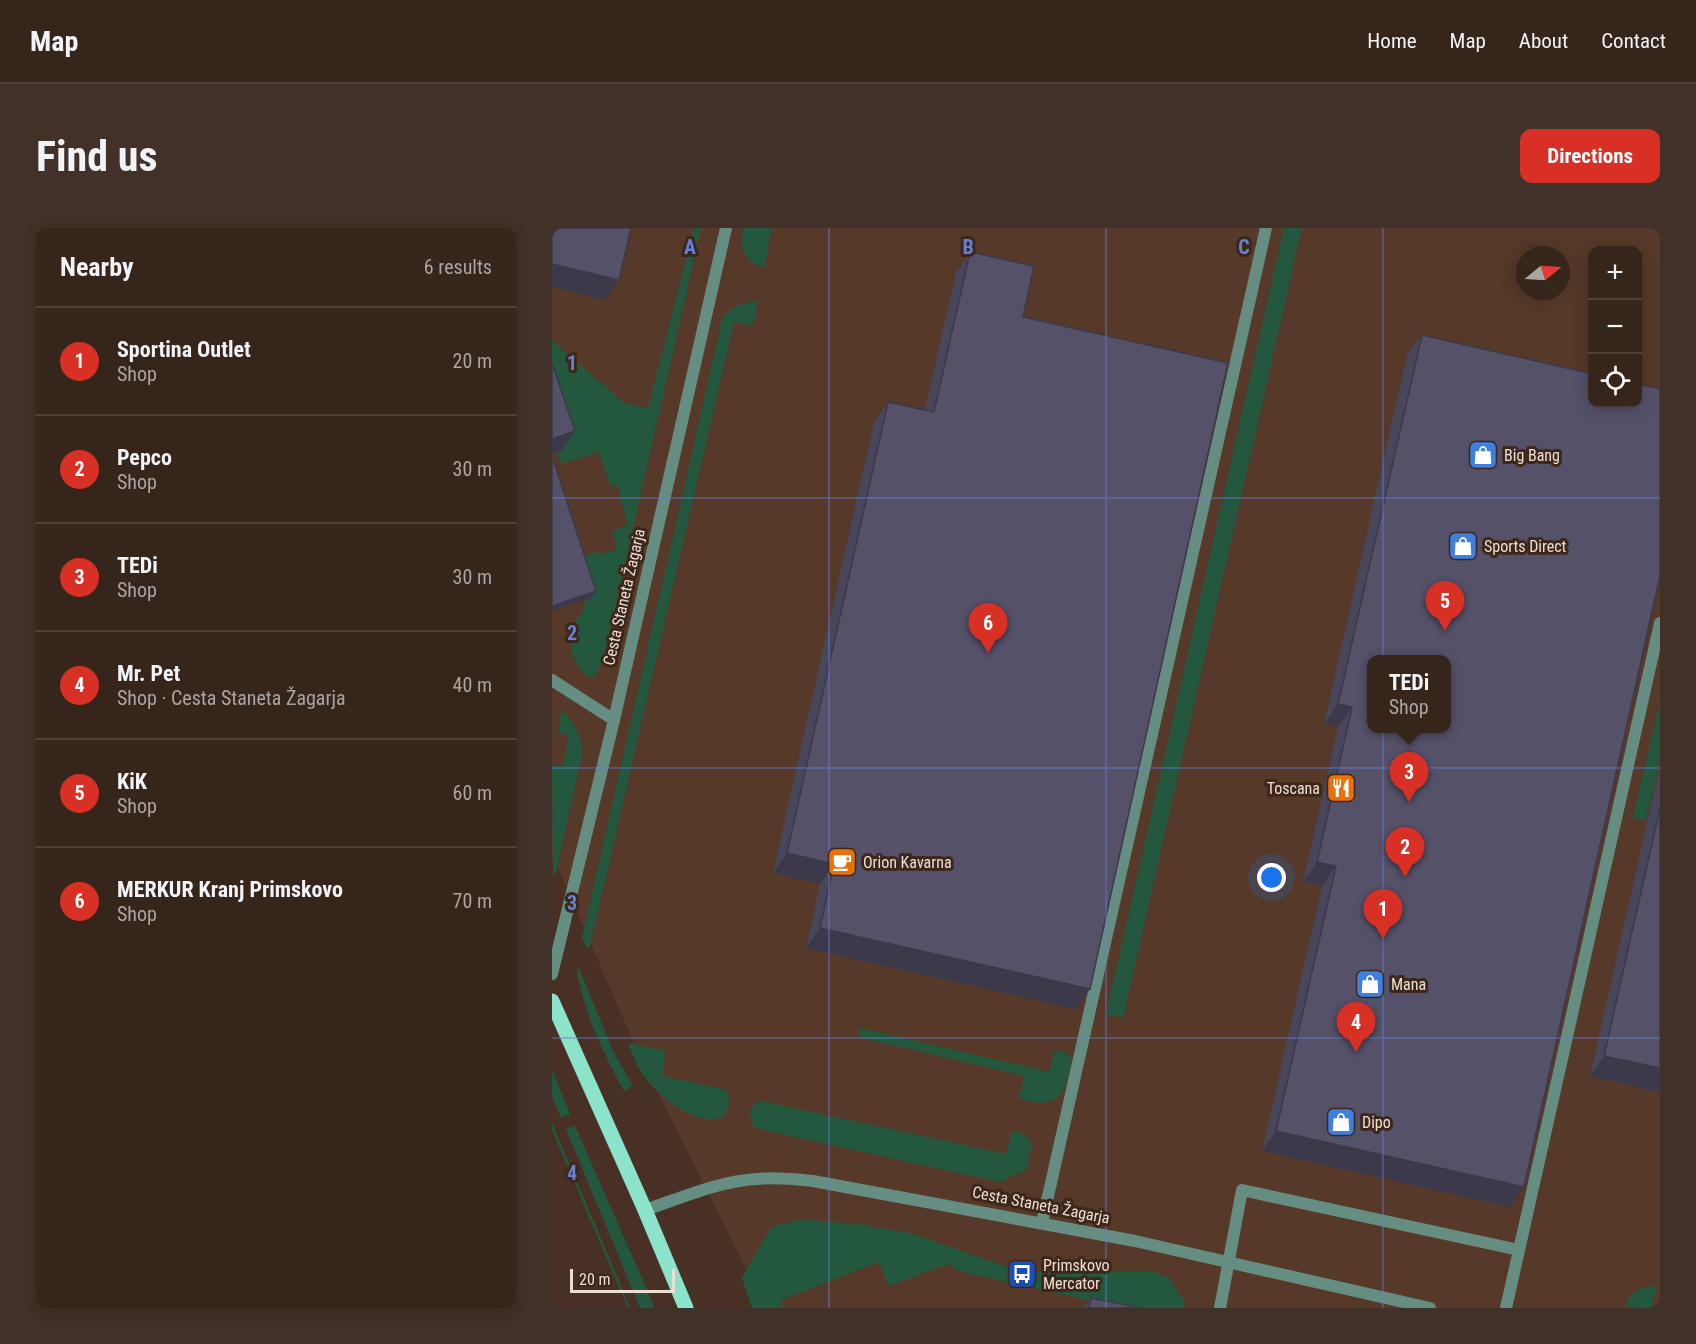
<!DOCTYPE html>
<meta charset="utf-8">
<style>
:root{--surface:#36251b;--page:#413128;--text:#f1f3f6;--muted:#aaa5a3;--line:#50423a;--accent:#d93025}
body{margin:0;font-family:"Roboto Condensed",sans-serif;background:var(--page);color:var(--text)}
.controls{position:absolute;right:18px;top:18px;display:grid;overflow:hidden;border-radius:12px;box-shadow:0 3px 15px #0003}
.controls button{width:54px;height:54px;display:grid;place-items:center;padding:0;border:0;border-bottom:2px solid var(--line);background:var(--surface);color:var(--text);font:30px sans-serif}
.compass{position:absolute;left:964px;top:18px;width:54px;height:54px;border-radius:50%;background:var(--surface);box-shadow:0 3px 15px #0003;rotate:72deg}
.scale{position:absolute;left:18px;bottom:15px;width:105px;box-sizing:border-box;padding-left:6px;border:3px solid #edded5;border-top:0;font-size:16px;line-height:21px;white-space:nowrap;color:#edded5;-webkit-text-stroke:4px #3d271a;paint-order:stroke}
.you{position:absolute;left:720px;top:650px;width:21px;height:21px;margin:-15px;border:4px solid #fff;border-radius:50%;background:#1a73e8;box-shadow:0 0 0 9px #1a73e833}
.badge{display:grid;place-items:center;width:39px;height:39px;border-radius:50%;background:var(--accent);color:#fff;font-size:20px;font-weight:700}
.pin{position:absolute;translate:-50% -50px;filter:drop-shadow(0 2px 3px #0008)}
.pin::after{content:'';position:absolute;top:32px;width:21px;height:18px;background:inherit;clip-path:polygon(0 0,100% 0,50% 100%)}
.popup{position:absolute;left:815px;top:427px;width:84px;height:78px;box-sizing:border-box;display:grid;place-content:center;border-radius:12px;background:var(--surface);filter:drop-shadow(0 2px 4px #0005);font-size:20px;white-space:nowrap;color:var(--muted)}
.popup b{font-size:22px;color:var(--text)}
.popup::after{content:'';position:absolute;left:50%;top:100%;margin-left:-12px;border:12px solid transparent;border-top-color:var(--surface)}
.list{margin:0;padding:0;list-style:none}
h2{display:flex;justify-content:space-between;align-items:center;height:78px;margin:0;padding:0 24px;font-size:26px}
h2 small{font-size:20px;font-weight:400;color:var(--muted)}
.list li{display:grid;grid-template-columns:39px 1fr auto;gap:18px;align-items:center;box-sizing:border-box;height:108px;padding:0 24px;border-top:2px solid var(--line)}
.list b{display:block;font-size:22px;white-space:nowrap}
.list p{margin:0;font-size:20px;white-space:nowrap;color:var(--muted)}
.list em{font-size:20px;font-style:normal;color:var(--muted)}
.icon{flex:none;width:33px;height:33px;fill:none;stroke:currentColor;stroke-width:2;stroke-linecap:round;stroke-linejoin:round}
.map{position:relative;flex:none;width:1108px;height:1080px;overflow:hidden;border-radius:12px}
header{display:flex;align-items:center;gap:36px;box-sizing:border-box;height:84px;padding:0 30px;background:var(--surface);border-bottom:2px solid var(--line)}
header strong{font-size:28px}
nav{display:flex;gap:33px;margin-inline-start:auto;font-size:21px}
.intro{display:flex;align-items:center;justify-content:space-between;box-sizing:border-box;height:144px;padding:0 36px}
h1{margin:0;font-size:42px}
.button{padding:15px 27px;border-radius:12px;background:var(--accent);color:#fff;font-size:21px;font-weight:700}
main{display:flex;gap:36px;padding:0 36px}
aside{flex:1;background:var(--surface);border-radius:12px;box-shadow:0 3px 15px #0003}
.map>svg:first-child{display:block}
.built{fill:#563928;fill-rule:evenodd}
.green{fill:#23583f}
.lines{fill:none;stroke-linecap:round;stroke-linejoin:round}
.service{stroke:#658d82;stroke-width:12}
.minor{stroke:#658d82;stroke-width:12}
.primary{stroke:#8ce3cc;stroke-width:15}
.wall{fill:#48465a}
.shaded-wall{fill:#3b394a}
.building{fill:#545169;stroke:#3b394a;stroke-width:1.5;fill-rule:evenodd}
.grid{fill:none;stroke:#6680d7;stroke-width:1.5;stroke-opacity:0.55}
.labels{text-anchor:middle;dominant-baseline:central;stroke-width:6;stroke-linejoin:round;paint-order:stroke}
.poi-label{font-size:16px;fill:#edded5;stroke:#3d271a;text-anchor:start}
.street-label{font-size:16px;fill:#edded5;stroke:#3d271a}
.grid-label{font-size:20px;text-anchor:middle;font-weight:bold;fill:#6680d7;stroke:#3d271a;stroke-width:6;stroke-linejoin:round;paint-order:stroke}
</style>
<header>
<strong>Map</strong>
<nav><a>Home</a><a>Map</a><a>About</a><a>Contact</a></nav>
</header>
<div class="intro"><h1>Find us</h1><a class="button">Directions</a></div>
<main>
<aside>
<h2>Nearby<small>6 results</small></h2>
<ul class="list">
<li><span class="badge">1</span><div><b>Sportina Outlet</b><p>Shop</p></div><em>20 m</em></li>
<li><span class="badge">2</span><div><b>Pepco</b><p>Shop</p></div><em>30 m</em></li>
<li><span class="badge">3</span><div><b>TEDi</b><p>Shop</p></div><em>30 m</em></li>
<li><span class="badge">4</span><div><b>Mr. Pet</b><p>Shop · Cesta Staneta Žagarja</p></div><em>40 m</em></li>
<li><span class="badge">5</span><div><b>KiK</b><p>Shop</p></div><em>60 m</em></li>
<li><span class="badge">6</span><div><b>MERKUR Kranj Primskovo</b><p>Shop</p></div><em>70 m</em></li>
</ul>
</aside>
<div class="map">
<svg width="1108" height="1080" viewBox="0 0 1108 1080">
<rect width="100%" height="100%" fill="#483124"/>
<path class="built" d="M 0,0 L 1108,0 L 1108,1080 L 210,1080 L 197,1047 L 85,822 L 0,627 ZM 1040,22 L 1086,22 L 1086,176 L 1040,176 ZM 973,27 L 1009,27 L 1009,63 L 973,63 ZM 820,432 L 894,432 L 894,500 L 820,500 Z"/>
<g class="green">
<path d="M 142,0 L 149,0 L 51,433 L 43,448 L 40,450 C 23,442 14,419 20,401 C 23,392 31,385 33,376 C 38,360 33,345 29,329 L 47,323 L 48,327 L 65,321 L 60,303 L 76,297 L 65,257 L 58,259 L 47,224 L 9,236 L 0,207 L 0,112 L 72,175 L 96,180 Z"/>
<path d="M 193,0 L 220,0 L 212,40 C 195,35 183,17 193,0 Z"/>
<path d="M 732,0 L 750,0 L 571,790 L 554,786 Z"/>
<path d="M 206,72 L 201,98 L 182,94 L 38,718 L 35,720 L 30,710 L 171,88 L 184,78 Z"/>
<path d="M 1108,473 L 1108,531 L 1094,592 L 1081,590 Z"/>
<path d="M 9,483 C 24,494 30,508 30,527 L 4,644 L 1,649 L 0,537 L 11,538 L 17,507 L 6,505 Z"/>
<path d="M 26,738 L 61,823 L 81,858 L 72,863 C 51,824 32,786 25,742 Z"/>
<path d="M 308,800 L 497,844 L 502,824 L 513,824 L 519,829 C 520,838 517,845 515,853 C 507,879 489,877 467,871 L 472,848 L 306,809 Z"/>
<path d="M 76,815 L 114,823 L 110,848 L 174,862 L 178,874 L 173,887 C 146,904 101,864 88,842 C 83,834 80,824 76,815 Z"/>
<path d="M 0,841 L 18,886 L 9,890 L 0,868 Z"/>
<path d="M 209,873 L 454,926 L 460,903 L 471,906 L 480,916 L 474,942 L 447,954 L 202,900 C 197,887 195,879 209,873 Z"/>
<path d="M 0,895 L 71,1062 L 78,1080 L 76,1080 L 0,902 Z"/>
<path d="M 23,898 L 103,1080 L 88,1080 L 14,901 Z"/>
<path d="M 250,991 L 312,997 L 358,1005 L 458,1040 L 487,1044 L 602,1044 L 616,1049 L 633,1074 L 631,1080 L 570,1080 L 407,1043 L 396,1036 L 337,1058 L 327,1034 L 229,1072 L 231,1080 L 200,1080 L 190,1050 L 219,999 Z"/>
<path d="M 1099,1058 L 1104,1058 L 1100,1080 L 1073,1078 C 1078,1065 1086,1061 1099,1058 Z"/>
</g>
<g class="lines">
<g class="service">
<path d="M 0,452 L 62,492"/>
<path d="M 490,995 L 714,0"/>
<path d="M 668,1080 L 690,962 L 967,1022"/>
<path d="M 954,1080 L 1108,395"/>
</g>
<g class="minor">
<path d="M 0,746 L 62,492 L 174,0"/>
<path d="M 93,982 C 129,970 167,953 205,951 C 224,949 242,951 261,953 L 583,1013 L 878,1080"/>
</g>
<path class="primary" d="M 0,773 L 93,982 L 134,1080"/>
</g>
<g class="wall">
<path d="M 418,24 L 471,89 L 538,761 L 524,781 L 254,720 L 268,656 L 221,645 L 322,194 L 336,174 L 373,182 L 404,44 Z"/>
<path d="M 870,107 L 958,979 L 710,923 L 770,658 L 751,654 L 786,499 L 772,496 L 855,127 Z"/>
<path d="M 1108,537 L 1108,864 L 1038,848 Z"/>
<path d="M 539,1070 L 590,1080 L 532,1080 Z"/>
</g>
<g class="shaded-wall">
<path d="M 0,36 L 67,52 L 53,72 L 0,59 Z"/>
<path d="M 23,203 L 9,223 L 0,226 L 0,211 Z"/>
<path d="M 44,363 L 39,370 L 0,383 L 0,378 Z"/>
<path d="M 786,476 L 800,479 L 786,499 L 772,496 Z"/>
<path d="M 235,625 L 282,636 L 268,656 L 221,645 Z"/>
<path d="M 765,634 L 784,638 L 770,658 L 751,654 Z"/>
<path d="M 268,700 L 538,761 L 524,781 L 254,720 Z"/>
<path d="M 1052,828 L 1108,840 L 1108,864 L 1038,848 Z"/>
<path d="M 724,903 L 972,959 L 958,979 L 710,923 Z"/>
</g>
<g class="building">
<path d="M 0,0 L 79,0 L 67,52 L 0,36 Z"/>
<path d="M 418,24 L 482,38 L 471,89 L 676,135 L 538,761 L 268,700 L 282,636 L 235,625 L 336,174 L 382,184 Z"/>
<path d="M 870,107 L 1041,146 L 1041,176 L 1086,176 L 1086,156 L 1108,161 L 1108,348 L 972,959 L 724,903 L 784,638 L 765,634 L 800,479 L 786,476 ZM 819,432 L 894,432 L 894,501 L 819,501 Z"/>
<path d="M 0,135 L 23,203 L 0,211 Z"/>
<path d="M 0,228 L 44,363 L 0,378 Z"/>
<path d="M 1108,580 L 1108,840 L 1052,828 Z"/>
<path d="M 539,1070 L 590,1080 L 537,1080 Z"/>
</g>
<path class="grid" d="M 277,0 L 277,1080M 554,0 L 554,1080M 831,0 L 831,1080M 0,270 L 1108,270M 0,540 L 1108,540M 0,810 L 1108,810"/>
<defs>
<g id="shop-square" transform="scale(1.5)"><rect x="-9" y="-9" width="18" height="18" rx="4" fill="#3f7fe0" stroke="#3d271a"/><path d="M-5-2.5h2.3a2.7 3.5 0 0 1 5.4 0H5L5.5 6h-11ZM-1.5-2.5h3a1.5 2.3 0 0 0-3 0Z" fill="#fff"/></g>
<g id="restaurant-square" transform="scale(1.5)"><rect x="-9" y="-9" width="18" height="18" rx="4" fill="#e8710a" stroke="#3d271a"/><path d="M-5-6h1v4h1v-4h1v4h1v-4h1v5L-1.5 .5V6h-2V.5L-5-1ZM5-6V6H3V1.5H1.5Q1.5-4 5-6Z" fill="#fff"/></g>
<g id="cafe-square" transform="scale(1.5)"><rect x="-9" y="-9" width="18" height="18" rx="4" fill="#e8710a" stroke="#3d271a"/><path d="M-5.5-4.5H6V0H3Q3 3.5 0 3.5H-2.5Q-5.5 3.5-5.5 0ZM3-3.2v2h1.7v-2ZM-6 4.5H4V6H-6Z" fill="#fff"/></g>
<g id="bus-square" transform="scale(1.5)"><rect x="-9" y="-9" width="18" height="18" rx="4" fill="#1a4fb4" stroke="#3d271a"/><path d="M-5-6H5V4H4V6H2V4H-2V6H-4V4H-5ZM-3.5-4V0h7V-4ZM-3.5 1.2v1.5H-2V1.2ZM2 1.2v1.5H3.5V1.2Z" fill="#fff"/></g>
</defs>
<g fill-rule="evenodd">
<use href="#shop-square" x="931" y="227"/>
<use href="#shop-square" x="911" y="318"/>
<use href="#restaurant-square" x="789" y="560"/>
<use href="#cafe-square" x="290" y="634"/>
<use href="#shop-square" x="818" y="756"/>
<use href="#shop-square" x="789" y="894"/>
<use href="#bus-square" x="470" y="1046"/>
</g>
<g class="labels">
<g class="poi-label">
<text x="952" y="227">Big Bang</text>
<text x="932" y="318">Sports Direct</text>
<text x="768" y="560" text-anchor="end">Toscana</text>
<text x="311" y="634">Orion Kavarna</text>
<text x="839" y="756">Mana</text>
<text x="810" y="894">Dipo</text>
<text x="491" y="1037">Primskovo<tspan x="491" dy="18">Mercator</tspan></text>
</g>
<g class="street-label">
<text transform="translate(72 369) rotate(-77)">Cesta Staneta Žagarja</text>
<text transform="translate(489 977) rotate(11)">Cesta Staneta Žagarja</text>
</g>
</g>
<g class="grid-label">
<text x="138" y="26">A</text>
<text x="416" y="26">B</text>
<text x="692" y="26">C</text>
<text x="20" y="142">1</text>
<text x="20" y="412">2</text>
<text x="20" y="682">3</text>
<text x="20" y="952">4</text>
</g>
</svg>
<div class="controls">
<button>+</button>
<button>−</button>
<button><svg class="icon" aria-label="locate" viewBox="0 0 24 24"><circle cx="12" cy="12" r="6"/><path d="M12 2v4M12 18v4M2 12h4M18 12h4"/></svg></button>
</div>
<svg class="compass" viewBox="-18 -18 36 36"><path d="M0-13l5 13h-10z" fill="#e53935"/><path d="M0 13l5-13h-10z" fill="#aaa5a3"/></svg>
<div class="scale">20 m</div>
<div class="you"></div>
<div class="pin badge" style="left:831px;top:711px">1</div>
<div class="pin badge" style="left:853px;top:649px">2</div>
<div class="pin badge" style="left:857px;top:574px">3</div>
<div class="popup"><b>TEDi</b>Shop</div>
<div class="pin badge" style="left:804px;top:824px">4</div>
<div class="pin badge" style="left:893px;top:403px">5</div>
<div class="pin badge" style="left:436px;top:425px">6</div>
</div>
</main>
